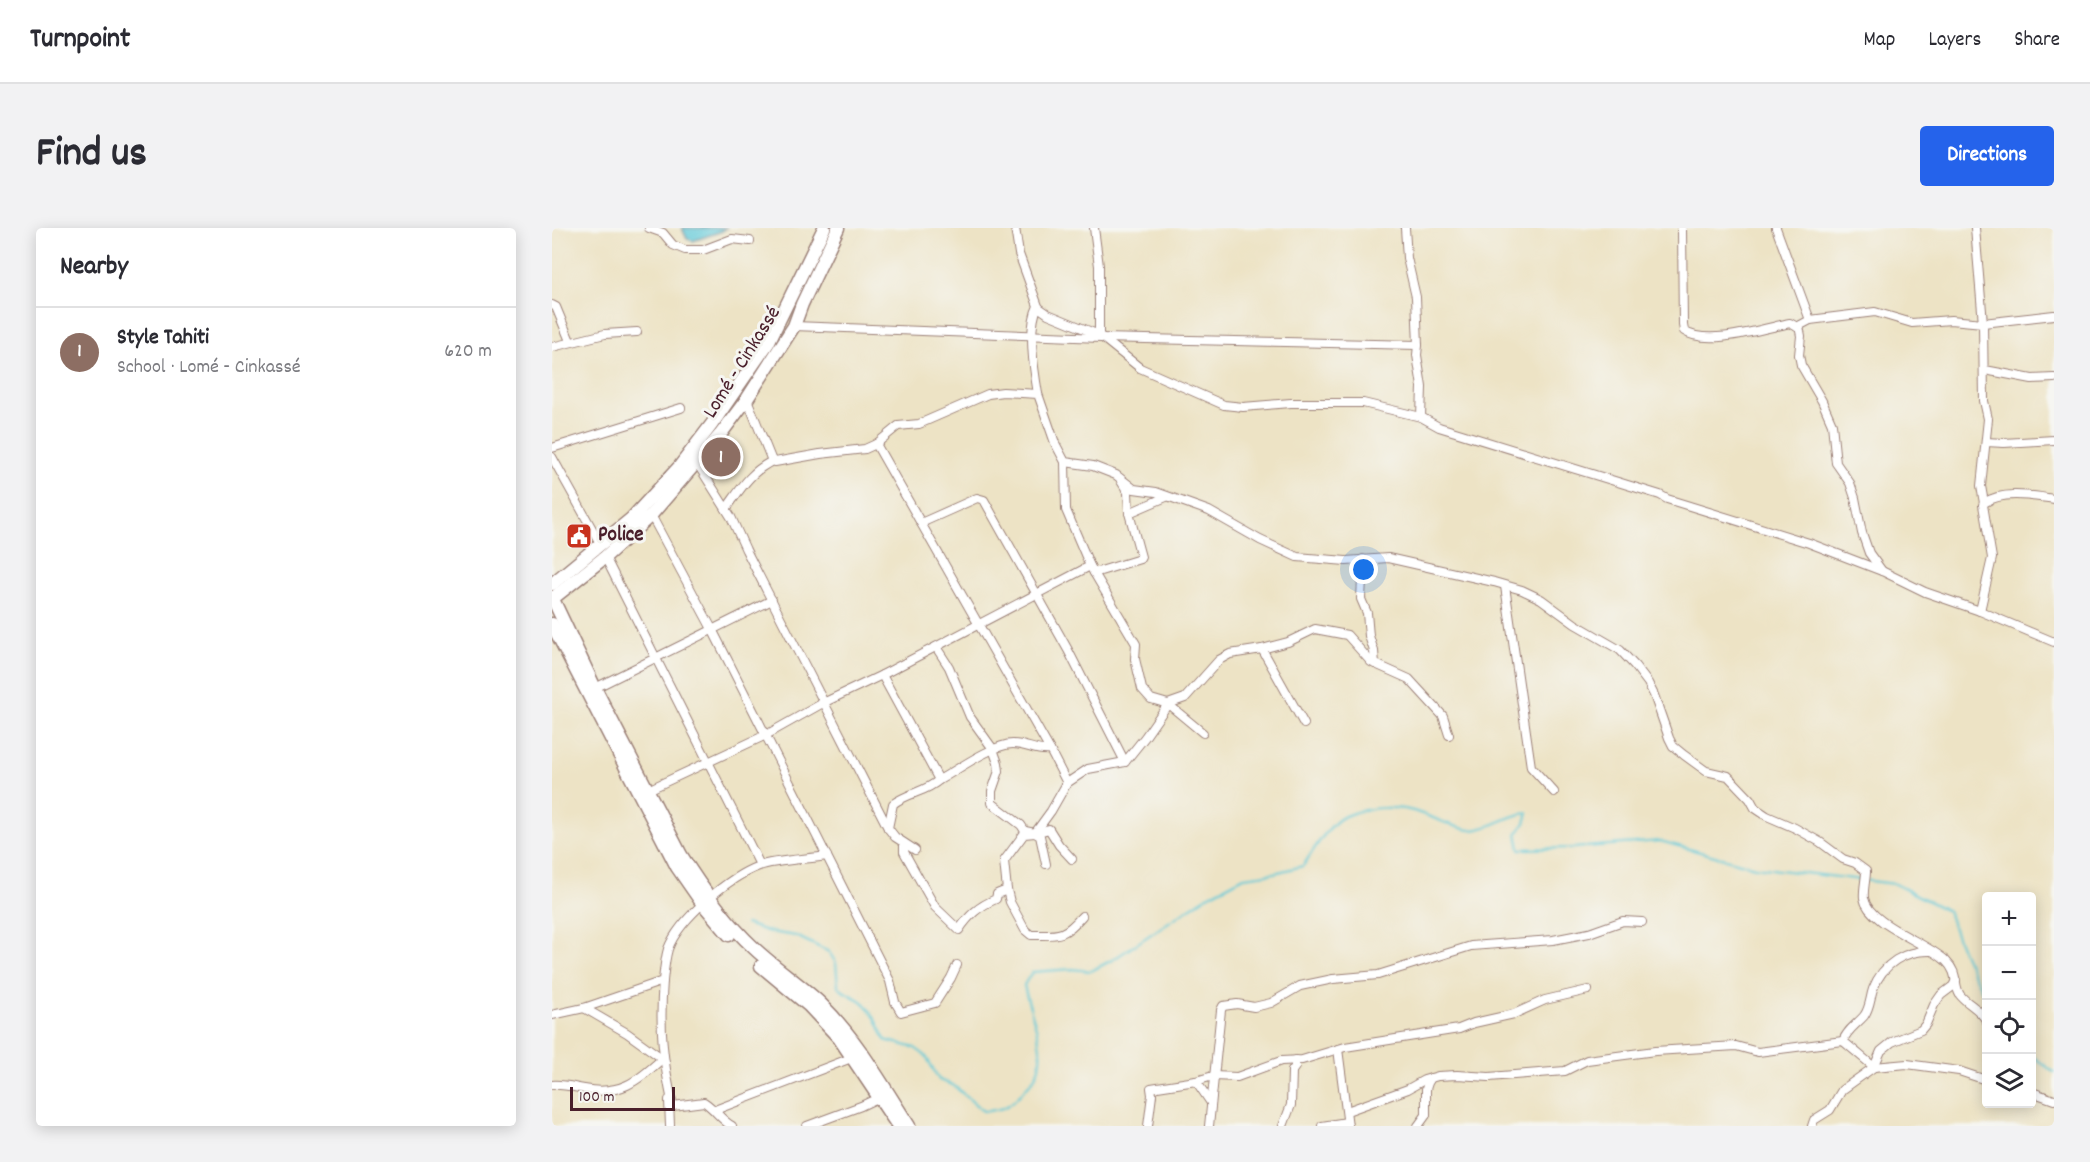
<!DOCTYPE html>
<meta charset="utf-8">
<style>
:root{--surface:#fff;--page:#f2f2f3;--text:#2b2b33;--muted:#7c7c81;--line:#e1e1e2;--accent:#2563eb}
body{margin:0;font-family:Dekko,sans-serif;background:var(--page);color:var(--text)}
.controls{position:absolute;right:18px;bottom:18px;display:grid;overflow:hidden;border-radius:6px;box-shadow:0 3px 15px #0003}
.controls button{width:54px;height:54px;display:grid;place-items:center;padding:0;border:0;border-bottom:2px solid var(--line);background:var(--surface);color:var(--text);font:30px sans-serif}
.scale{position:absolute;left:18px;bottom:15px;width:105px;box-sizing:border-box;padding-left:6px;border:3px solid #4a1f2b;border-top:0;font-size:16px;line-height:21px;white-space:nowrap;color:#4a1f2b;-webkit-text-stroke:4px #f6f6f2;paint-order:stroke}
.you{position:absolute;left:812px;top:342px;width:21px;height:21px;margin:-15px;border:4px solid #fff;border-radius:50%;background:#1a73e8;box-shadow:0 0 0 9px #1a73e833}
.badge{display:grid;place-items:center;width:39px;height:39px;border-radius:50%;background:var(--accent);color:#fff;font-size:20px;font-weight:700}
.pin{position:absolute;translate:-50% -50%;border:3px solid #fff;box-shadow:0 2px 6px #0006}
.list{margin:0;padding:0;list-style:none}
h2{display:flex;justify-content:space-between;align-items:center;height:78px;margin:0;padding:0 24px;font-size:26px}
h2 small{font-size:20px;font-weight:400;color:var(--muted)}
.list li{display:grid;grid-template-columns:39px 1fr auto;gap:18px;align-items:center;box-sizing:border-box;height:90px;padding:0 24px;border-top:2px solid var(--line)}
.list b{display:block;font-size:22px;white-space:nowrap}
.list p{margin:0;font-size:20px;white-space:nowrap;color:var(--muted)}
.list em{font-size:20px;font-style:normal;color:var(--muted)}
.icon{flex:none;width:33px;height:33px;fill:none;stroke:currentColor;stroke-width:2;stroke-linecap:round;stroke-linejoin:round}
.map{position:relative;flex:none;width:1502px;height:898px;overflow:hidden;border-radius:6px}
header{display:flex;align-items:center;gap:36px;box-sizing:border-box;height:84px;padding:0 30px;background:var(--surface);border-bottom:2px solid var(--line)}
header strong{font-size:28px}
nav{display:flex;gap:33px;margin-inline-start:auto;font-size:21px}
.intro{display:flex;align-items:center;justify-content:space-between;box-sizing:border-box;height:144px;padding:0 36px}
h1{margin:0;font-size:42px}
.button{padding:15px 27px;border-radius:6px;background:var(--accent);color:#fff;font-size:21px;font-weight:700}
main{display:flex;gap:36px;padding:0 36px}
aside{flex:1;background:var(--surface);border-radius:6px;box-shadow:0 3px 15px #0003}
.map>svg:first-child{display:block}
.water{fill:#5ec9d8;stroke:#547482;stroke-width:1.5}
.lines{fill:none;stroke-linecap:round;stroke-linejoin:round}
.stream{stroke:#5ec9d8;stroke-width:2}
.minor-casing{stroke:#9c8178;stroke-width:10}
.primary-casing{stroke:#9c8178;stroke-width:15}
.trunk-casing{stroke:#9c8178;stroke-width:15}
.minor{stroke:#fff;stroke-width:8}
.primary{stroke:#fff;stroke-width:12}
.trunk{stroke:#fff;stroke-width:12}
.labels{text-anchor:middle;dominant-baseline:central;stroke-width:6;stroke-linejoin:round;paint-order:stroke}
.street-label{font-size:21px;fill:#4a1f2b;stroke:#f6f6f2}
.poi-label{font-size:21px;font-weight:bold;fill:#4a1f2b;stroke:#f6f6f2;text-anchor:start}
</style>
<header>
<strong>Turnpoint</strong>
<nav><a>Map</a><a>Layers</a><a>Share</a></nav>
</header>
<div class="intro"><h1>Find us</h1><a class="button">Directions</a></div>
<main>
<aside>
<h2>Nearby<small></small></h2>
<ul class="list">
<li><span class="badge" style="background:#8d6e63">1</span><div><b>Style Tahiti</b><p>School · Lomé - Cinkassé</p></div><em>620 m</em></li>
</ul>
</aside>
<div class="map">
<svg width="1502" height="898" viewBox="0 0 1502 898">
<rect width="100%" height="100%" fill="#f6f6f2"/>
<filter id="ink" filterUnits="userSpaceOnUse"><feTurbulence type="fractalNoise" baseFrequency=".0167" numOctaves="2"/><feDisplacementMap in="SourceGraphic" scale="12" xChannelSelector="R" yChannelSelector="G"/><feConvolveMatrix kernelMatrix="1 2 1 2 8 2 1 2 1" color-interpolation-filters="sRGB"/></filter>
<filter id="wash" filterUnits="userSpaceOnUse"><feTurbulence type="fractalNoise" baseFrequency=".008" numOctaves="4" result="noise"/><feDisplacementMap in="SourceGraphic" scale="24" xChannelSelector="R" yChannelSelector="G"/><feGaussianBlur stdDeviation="1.35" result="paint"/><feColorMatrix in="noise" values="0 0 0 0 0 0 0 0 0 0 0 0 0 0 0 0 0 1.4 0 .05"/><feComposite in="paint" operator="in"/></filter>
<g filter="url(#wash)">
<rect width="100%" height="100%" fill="#ede3c5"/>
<path class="water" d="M 130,0 L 174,0 L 170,3 L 141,13 L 135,11 Z"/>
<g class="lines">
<g class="stream">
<path d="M 193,696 L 218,704 L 244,708 L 277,724 L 284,735 L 286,758 L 291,763 L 311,774 L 324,791 L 333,812 L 363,820 L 374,828 L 387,852 L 401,857 L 431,883 C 450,883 459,878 471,863 C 475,859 480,854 483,849 C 498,823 477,784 472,757 L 480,744 L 520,741 L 539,743 L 562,731 L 654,669 L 692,649 L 722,645 L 751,638 C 762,622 776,596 793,588 C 815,578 848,577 870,586 C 883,590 907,602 919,602 C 940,601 956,586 976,585 L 973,595 L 965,605 L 968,621 L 1021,620 L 1108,613 L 1203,639 L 1343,656 L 1396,683 C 1405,713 1418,742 1434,769"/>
<path d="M 1480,828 L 1502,844"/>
</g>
</g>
</g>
<g filter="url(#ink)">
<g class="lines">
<g class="minor-casing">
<g id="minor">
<path d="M 97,0 L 111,5 L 121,17 L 133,22 L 151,22 L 180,11 L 198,13"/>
<path d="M 463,0 L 467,26 L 486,78 C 475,100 482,142 486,166"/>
<path d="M 542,0 L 547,38 L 547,107"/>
<path d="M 853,0 L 855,30 L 864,69 L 866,117 L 865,127 L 870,159 L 869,189"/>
<path d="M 1130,0 L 1131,97 L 1132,103 C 1155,119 1213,100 1238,95 L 1245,99 L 1258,92 L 1323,84 L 1360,95 L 1399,92 L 1431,95 L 1502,87"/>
<path d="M 1224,0 L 1258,92"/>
<path d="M 1423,0 L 1431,95 L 1432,173 L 1436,191 L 1429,258 L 1432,275 L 1431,277 L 1440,330 L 1428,383"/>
<path d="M 0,77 L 4,79 L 18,113"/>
<path d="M 486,79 L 496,86 L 547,107 L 588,140 L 672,177 L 691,179 L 739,175 L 811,175 L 869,189 L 887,199 L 1108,267 L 1115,271 L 1257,315 L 1330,343 L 1373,364 L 1428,383 L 1502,414"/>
<path d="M 242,98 L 549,110 L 866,117"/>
<path d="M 1245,99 L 1247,98 L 1249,108 L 1247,127 L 1249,137 L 1270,173 L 1280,196 L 1284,235 L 1298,255 L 1303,270 L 1310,305 L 1317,325 L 1330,343"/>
<path d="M 0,119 L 53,106 L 85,104"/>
<path d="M 1433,142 L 1480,151 L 1502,150"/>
<path d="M 195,171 L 220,233 L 223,234 L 268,226 L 313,221 L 324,216 L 346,198 L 367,196 L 436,166 L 451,164 L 486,166 L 503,215 L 513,234 L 541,238 L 564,247 L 582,261 L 604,264 L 657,283 L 708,312 L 745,329 L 794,333 L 836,330 L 942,354 L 970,362 L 989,371 L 1023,396 L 1068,422 L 1083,438 L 1096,455 L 1102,467 L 1117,510 L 1121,518 L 1132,527 L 1154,543 L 1176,548 L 1198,571 L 1203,580 L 1215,588 L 1243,600 L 1268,614 L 1291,631 L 1303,635 L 1314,643 C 1314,651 1311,662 1312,670 C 1316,696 1376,715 1394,733 C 1407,746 1401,756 1408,767 C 1415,776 1427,780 1434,792"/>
<path d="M 1434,214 L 1452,215 L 1502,212"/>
<path d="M 324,216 L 498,522"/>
<path d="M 0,220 L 129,180"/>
<path d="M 0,229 L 49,317"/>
<path d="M 513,234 L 514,282 L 538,338 L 584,416 L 583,431 L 590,461 L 599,471 L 616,476 L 651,505"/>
<path d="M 145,235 L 179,289 L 194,322 L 336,600 L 343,609 L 363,622"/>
<path d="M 1432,275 C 1451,262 1481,268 1502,271"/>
<path d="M 174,281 C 188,262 197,245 220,233"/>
<path d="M 577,285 L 614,269"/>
<path d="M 99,287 L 160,401 L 338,753 L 343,774 L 349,784 L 383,775 L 399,750 L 405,737"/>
<path d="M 369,295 L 425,270 L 432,272 L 516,422 L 573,534"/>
<path d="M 53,329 L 208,637"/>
<path d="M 811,331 L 809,371 L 815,385 L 817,408 L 822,423 L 823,436"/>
<path d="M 542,345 L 588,331 L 589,329 L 577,285 L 576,264 L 569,253"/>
<path d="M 953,358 L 979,539 L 1002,564"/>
<path d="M 384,419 L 397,439 L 418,489 L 441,521 L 446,535 L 447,543 L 440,563 L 440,575 L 469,597 L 473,603 L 483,605 L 497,601 L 507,617 L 520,631"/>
<path d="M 710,421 L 752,496"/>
<path d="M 330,447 L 387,552 C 405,542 441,516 461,516 C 474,516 485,524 498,522 L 515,555"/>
<path d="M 43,460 L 220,372"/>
<path d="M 96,562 L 214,507 L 271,475 L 330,447 L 538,338"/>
<path d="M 336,600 L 341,576 C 355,565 374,564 387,552"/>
<path d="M 483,605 L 488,608 L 494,636"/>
<path d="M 352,616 L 352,624 L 383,679 L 407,702 C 417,687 427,678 444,671 L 445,666 L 455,662"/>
<path d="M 530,688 C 511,710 506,707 479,707 L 473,702 L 458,674 L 455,662 L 452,633 L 472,606 L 483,605 L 499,583 L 515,555 L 536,541 L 573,534 L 593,509 L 616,476 L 633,470 L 667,432 L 678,426 L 710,421 L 736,414 L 763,401 L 795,407 L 819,434 L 857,451 L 891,488 L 897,507"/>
<path d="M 111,753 C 107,801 111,832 121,878 L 152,874 C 163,881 169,892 180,898"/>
<path d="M 32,780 L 75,805 L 111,831"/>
<path d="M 0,787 L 32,780 L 111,753 C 112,743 113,731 116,721 C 127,691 177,649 207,638 C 222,632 257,631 275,628"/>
<path d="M 1291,813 C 1295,802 1304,797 1312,788 C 1318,780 1318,770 1321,761 C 1331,735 1353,722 1380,723"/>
<path d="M 786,821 L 796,898"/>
<path d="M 644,853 L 659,875"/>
<path d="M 0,857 C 11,856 21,859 32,861 C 69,868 85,853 111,830"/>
<path d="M 1480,864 L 1502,872"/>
<path d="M 117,872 L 118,898"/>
<path d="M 163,882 L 302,829"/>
<path d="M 795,883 L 856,861 L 872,852 L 879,850"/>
<path d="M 255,898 L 309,878 L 328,869"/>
<path d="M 596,898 L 600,867 L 599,860 L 644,853 L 661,848 L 685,849 L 729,833 L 750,832 L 793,819 L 907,801 L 922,795 L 962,786 L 993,772 L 1036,762"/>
<path d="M 657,898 L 669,782 L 671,778 L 685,776 L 702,779 L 719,775 L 748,758 L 781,751 L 826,747 L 919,718 L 1001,712 L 1037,705 L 1071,693 L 1090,694"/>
<path d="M 731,898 L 739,877 L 740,843 L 743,839 L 743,832"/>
<path d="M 770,898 L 795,894"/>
<path d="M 866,898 L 874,887 L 874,861 L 876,855 L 879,850 L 886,848 L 905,847 L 937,849 L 1013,843 L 1035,832 L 1103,823 L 1184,818 L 1206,824 L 1291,813 L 1322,839 L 1355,836 L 1407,843 L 1434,852"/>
<path d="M 1260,898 L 1262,892 L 1278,882 L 1290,862 L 1322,839 L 1329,823 L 1340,814 L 1369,802 L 1374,796 L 1382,777 L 1389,767 L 1401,758 L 1404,752"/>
</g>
</g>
<g class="primary-casing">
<g id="primary">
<path d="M 0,369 L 43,460 L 129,627 C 150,661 173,693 202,720 C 223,740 248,756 269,776 C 305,811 330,856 357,898"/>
<path d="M 0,396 L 125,639 L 150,675 L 177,707"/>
<path d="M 209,738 L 257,778 L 287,810 L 346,898"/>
</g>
</g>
<g class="trunk-casing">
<g id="trunk">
<path d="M 0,356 L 79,291 L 128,238 L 160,196 L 216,115 L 272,0"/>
<path d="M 0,371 L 53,329 L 99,287 L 168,207 L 195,171 L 242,98 L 250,76 L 286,0"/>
</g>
</g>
<use href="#minor" class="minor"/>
<use href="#primary" class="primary"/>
<use href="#trunk" class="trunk"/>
</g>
</g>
<defs>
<g id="civic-square" transform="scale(1.35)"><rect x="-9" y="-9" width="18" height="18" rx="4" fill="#c8321e" stroke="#f6f6f2"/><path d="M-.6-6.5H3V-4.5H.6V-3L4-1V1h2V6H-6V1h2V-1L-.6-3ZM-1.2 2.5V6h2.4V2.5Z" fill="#fff"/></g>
</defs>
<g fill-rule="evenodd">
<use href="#civic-square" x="27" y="308"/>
</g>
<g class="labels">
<g class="street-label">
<text transform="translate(191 135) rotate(-58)">Lomé - Cinkassé</text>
</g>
<g class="poi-label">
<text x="46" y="308">Police</text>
</g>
</g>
</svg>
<div class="controls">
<button>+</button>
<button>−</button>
<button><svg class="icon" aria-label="locate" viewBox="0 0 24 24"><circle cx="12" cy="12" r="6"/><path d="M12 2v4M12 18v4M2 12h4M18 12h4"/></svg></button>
<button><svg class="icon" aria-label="layers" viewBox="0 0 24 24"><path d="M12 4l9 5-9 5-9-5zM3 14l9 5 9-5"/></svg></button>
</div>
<div class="scale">100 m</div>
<div class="you"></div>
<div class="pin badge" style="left:169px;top:229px;background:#8d6e63">1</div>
</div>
</main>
